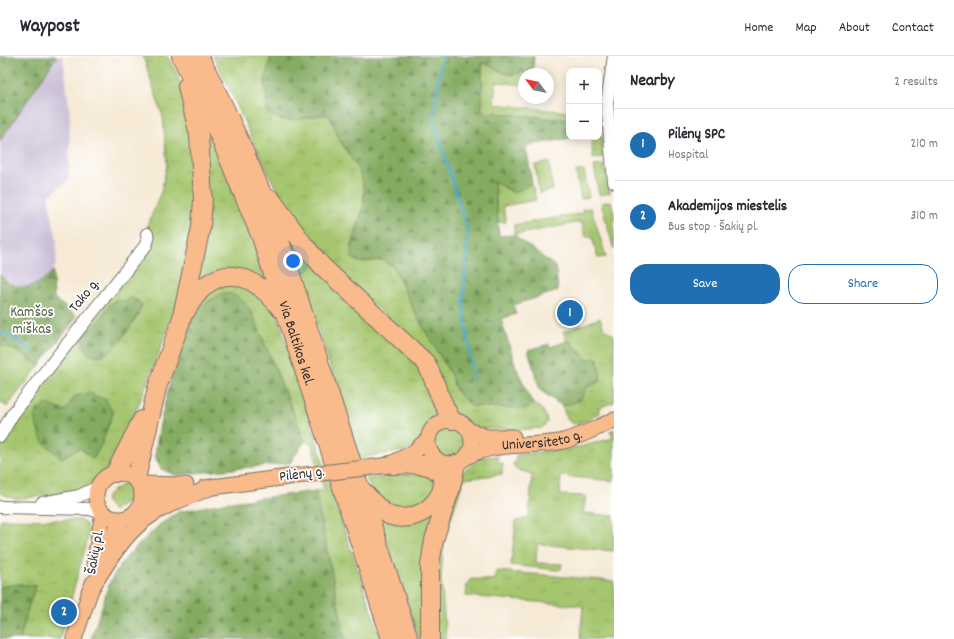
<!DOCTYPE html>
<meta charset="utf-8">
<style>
:root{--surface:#fff;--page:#f7f7f7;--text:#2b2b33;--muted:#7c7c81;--line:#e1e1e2;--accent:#1f6fb2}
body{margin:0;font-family:Dekko,sans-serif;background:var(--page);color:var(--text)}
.controls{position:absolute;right:12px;top:12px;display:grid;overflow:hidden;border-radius:8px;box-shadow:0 2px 10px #0003}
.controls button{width:36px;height:36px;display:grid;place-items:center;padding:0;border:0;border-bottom:1px solid var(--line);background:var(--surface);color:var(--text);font:20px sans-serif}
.compass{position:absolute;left:518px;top:12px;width:36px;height:36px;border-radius:50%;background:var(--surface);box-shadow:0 2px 10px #0003;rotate:302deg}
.you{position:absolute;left:293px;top:205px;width:14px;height:14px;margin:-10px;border:3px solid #fff;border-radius:50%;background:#1a73e8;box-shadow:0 0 0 6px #1a73e833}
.badge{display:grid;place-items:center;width:26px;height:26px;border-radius:50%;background:var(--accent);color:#fff;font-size:13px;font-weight:700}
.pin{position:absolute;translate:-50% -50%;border:2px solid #fff;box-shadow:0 1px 4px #0006}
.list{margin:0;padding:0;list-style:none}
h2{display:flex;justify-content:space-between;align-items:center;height:52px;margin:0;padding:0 16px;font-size:17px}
h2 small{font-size:13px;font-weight:400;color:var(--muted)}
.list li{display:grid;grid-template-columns:26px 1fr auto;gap:12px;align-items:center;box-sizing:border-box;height:72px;padding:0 16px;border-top:1px solid var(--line)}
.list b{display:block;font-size:15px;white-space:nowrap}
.list p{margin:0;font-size:13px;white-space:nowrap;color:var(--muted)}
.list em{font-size:13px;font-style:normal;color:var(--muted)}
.actions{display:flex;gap:8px;padding:12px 16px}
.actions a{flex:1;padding:9px 0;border:1px solid var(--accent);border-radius:16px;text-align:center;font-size:14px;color:var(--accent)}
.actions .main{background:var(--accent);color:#fff}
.map{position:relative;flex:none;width:614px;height:583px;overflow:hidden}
header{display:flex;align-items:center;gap:24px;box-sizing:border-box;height:56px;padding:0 20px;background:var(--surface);border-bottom:1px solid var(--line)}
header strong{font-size:19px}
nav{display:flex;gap:22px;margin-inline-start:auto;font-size:14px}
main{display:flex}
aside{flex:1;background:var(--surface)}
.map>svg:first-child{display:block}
.industrial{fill:#cabfd7}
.grass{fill:url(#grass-tufts);stroke:#68784c;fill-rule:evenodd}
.forest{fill:url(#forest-firs);stroke:#586b46}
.garden{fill:#a5c66e;stroke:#68784c}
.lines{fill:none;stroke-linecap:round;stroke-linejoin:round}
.stream{stroke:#46a9c6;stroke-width:2.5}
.minor-casing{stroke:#726e67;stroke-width:14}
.major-casing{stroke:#726e67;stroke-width:17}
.highway-casing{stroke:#726e67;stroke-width:20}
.minor{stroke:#fff;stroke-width:12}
.major{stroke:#fabb8c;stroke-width:15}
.highway{stroke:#fabb8c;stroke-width:18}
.major-bridge-casing{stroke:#726e67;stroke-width:17;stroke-linecap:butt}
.major-bridge{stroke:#fabb8c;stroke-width:15}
.labels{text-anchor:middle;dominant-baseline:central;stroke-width:3.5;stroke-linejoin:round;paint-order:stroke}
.street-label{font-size:15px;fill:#2b2b2b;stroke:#fff}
.park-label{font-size:15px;fill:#566142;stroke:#fff}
</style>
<header>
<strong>Waypost</strong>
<nav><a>Home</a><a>Map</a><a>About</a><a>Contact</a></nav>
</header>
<main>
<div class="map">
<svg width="614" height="583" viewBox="0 0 614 583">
<defs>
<pattern id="grass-tufts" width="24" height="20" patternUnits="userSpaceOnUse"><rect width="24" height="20" fill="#a5c66e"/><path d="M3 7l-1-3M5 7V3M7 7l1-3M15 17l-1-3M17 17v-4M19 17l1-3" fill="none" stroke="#8eaa5f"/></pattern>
<pattern id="forest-firs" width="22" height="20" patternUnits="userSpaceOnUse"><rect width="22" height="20" fill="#84ab61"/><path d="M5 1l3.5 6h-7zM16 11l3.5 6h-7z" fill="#6c8b50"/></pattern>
</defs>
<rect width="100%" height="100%" fill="#fff"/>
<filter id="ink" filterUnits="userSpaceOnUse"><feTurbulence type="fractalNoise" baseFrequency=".025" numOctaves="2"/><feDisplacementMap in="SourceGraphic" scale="8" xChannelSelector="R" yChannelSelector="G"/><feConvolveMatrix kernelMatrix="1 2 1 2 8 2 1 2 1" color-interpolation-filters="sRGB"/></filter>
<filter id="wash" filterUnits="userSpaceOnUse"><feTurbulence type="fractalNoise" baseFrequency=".012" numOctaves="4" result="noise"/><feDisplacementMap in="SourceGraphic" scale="16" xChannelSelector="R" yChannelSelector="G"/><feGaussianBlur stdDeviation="0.9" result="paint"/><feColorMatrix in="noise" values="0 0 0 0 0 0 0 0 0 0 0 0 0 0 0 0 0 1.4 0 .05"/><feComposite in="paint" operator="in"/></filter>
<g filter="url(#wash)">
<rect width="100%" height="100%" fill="#f6ead6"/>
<path class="industrial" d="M 57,0 L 63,0 L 70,59 L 69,123 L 48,141 L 57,185 L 56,207 L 53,215 L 46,224 L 31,231 L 12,229 L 0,219 L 0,85 Z"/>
<g class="grass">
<path d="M 143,0 L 167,0 L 177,18 L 187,48 L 194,77 L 194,179 L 179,243 L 148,325 L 116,404 C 106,416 95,421 85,435 L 15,443 L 0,437 L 0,387 L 10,369 L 152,182 L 152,175 L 147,171 L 161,136 L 167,109 L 163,61 ZM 139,258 L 126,275 L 88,274 L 98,266 ZM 47,348 L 65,355 L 113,357 L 101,389 L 93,403 L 80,392 Z"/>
<path d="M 213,0 L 271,0 L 265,24 L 296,64 L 324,59 L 330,60 L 342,88 L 356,107 L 363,126 L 364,148 L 351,193 L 358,206 L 383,204 L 394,211 L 415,257 L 450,317 L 456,335 L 526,353 L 533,348 C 542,352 546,356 547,367 L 542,372 L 515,374 L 476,372 L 451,354 L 437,313 L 427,295 C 385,258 326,212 295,165 C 262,114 242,54 213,0 Z"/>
<path d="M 482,6 C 504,18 509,22 533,13 L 532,18 L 524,18 L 524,29 L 496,26 L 494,48 L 569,56 L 569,64 L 482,56 Z"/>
<path d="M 599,50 L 600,50 L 603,101 L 593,103 L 591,81 L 599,81 Z"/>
<path d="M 201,57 L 250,177 L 268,228 L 343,470 L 381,583 L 345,583 L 315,435 L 324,434 L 312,388 L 305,385 L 252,257 L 178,298 L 185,273 Z"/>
<path d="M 604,109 L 610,137 L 599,139 L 594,110 Z"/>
<path d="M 584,114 L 589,141 L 581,143 L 576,115 Z"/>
<path d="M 494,125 L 514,137 L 532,127 L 536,144 L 503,150 L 506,166 L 498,166 Z"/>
<path d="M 611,145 L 614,158 L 614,194 L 601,147 Z"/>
<path d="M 591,152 L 606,201 L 598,202 L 592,181 L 586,181 L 581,166 L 514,179 L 514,169 L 583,157 L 582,153 Z"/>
<path d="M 286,174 L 422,311 L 437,351 L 437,359 L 415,390 L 405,395 L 364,401 L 371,423 L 395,419 L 425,418 L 434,426 L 438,425 L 429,446 L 395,456 L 375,440 L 367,424 Z"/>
<path d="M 600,262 L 604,273 L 614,279 L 614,346 L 598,352 L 600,357 C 593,361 575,374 568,364 C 565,360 564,354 562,350 C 577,346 580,345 587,331 L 596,328 C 591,314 582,290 567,285 L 563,276 Z"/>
<path d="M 0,289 C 15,292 27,301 39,310 L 7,351 L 0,346 Z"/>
<circle cx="450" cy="386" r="16"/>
<path d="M 614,373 L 614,425 L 561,420 L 560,439 L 586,440 L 583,457 L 614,460 L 613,495 L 537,488 L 536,507 L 562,508 L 561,513 L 558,514 L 511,509 L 516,465 L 525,463 L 529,459 L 532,418 L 515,413 L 513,407 L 515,407 L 516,399 L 580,391 L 613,382 L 610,375 Z"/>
<path d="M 498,400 L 498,406 L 503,407 L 502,418 L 464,423 L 444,482 L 441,523 L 446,583 L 435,583 L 438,488 L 463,416 L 481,401 Z"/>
<path d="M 126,425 L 132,431 C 137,445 122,447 114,455 C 95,438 117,435 126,425 Z"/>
<path d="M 441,449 L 424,583 L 419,583 L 378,459 Z"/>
<path d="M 3,463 L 79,464 C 86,466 88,471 89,478 L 60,583 L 20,583 L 30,545 L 36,530 L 19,528 L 0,531 L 0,464 Z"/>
<path d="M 496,515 L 614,525 L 614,583 L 580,583 L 583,550 L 466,540 L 467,528 L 471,523 L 495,524 Z"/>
</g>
<g class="forest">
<path d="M 0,0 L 57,0 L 0,85 Z"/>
<path d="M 271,0 L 534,0 L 533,13 C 504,24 506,16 482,6 L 482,56 L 569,64 L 569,81 L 575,81 L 526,90 L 532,127 L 514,137 L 494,125 L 499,180 L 514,179 L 556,211 L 558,235 L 513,249 L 516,258 L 501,263 L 516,311 L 533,348 L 527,353 L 471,350 L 456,335 L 450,317 L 415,257 L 394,211 L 382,204 L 358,206 L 352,202 C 350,183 362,166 364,148 C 367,122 355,109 343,89 C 337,80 334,70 330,60 C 309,53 292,76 267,56 L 265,24 Z"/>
<path d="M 53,215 L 54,242 L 77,261 L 39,310 C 27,301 15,292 0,289 L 0,219 C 4,222 8,228 13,229 C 28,235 43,227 53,215 Z"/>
<path d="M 224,237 C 239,238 244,245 252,257 L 305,385 L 290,407 L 175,419 L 161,413 C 160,410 157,406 156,402 C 153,384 181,280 191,263 C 199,250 211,242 224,237 Z"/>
<path d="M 131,241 L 137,244 L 142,249 C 137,262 116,296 103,299 C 99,300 94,299 90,299 C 73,278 89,279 99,265 C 105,256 108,249 116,243 L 125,246 Z"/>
<path d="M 567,285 L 571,286 L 586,303 L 598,302 L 601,325 L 587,331 L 581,343 L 573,347 L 562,350 L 540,334 L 528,294 L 549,288 L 550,291 Z"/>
<path d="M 89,337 L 106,344 L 113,357 L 101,389 L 93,403 L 80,392 L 61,402 L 42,385 L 34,362 L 38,353 L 47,348 L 65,355 L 75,340 Z"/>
<path d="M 315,435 L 345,583 L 91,583 L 111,523 L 118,513 L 128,499 L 159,469 L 178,456 L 223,447 Z"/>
<path d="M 19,528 L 36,530 L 30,545 L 20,583 L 0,583 L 0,531 Z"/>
</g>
<path class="garden" d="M 549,106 L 553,134 L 539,137 L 535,109 Z"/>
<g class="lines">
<g class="stream">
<path d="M 442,0 L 433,63 L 468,175 L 463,247 L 473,322"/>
<path d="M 0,276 L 18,284 L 33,297"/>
</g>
</g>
</g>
<g filter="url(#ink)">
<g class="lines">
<g class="minor-casing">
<g id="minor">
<path d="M 614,0 L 607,47 L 614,126"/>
<path d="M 0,380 L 12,359 L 45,316 L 146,189 L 148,183 L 147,178"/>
<path d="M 42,447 L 79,440 L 98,431"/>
<path d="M 0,451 L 90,453 L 103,457"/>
</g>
</g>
<g class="major-casing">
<g id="major">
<circle cx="450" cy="386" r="22"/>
<path d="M 470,375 L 486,381 L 513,381"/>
<path id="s1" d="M 468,400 C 495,386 530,391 559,386 C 578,382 596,372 614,364"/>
<path d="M 391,408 L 414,396 L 428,383"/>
<circle cx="119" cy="440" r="23"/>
<path d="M 139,428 L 186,429"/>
<path d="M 205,432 L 288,421"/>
<path d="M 141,450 L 155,441 L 183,436"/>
<path d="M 102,503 L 121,464"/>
<path d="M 94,507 L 103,457"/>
<path d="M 89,536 C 107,508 124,476 153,458 C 172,446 194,438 215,430"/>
<path d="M 74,583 L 93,527"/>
</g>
</g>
<g class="highway-casing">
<g id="highway">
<path id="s2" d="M 181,0 L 219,79 L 261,181 L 391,583"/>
<path d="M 199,0 C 229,58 255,118 278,179 L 409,583"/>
<path d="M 271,143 L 304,189 L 322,210 L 426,307 C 436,326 440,346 452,364"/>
<path d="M 186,255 C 214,205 249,212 281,253"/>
<path d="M 115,417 L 142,364"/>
<path d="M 136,423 L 157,332 L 181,265 L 201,171 L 203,143 L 199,79 L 187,30"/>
<path d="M 363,435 C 371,444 380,456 391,460 C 426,471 460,426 433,412 C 421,406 403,409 390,409"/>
<path d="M 430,583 L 430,509 L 434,484 L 451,431 L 456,408"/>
</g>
</g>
<use href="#minor" class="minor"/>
<use href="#major" class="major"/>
<use href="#highway" class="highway"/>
<g class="major-bridge-casing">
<path id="major-bridge" d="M 288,421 L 390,409"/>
</g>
<use href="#major-bridge" class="major-bridge"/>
</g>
</g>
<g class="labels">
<g class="street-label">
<text transform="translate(85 240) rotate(-51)">Tako g.</text>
<text stroke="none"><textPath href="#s2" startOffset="310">Via Baltikos kel.</textPath></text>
<text stroke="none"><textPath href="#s1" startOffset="76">Universiteto g.</textPath></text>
<text transform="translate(302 419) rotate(-7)">Pilėnų g.</text>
<text transform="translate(96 496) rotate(-80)">Šakių pl.</text>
</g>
<g class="park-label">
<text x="32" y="257">Kamšos<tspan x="32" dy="17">miškas</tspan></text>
</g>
</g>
</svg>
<div class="controls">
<button>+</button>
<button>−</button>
</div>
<svg class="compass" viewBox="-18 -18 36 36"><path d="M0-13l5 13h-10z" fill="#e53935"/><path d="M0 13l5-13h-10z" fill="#7c7c81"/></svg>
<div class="you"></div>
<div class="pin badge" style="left:570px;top:257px">1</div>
<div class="pin badge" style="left:64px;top:556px">2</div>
</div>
<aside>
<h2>Nearby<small>2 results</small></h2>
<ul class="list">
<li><span class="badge">1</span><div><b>Pilėnų SPC</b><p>Hospital</p></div><em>210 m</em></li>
<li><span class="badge">2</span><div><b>Akademijos miestelis</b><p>Bus stop · Šakių pl.</p></div><em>310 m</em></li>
</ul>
<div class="actions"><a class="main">Save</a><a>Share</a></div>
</aside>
</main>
